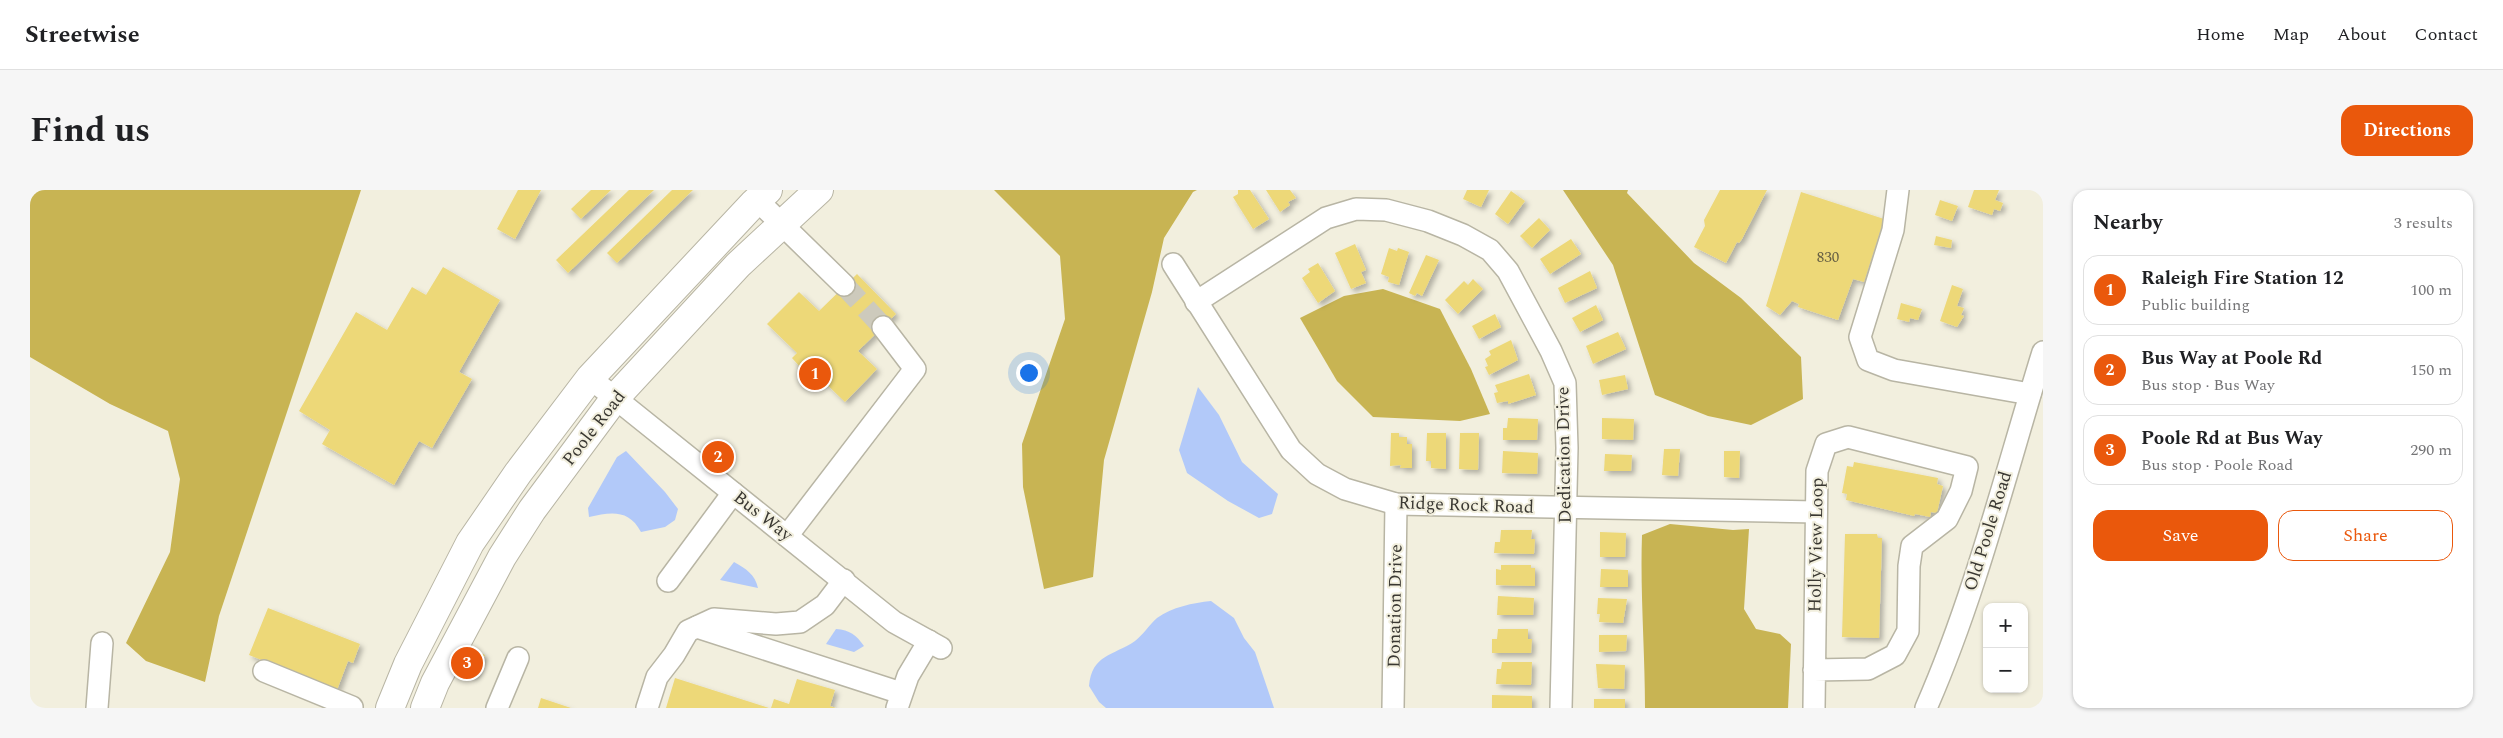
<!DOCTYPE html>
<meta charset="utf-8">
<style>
:root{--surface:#fff;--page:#f6f6f6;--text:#202124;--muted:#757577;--line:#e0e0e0;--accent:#ea580c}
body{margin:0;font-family:Spectral,serif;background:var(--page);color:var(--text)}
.controls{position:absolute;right:15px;bottom:15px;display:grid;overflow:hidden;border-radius:10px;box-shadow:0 1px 4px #0004}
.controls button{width:45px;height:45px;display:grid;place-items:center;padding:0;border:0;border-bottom:1px solid var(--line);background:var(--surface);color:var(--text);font:25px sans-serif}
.you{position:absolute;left:998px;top:182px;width:18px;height:18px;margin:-12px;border:4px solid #fff;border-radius:50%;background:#1a73e8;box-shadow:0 0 0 8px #1a73e833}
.badge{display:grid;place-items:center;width:32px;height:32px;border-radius:50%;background:var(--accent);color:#fff;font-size:16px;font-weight:700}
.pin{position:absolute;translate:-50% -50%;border:2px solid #fff;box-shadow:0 1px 5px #0006}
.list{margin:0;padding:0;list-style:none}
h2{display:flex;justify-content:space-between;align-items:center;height:65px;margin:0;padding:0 20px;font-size:21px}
h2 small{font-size:16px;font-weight:400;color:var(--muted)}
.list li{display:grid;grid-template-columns:32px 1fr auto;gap:15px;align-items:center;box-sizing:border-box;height:70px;margin:0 10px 10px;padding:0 10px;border:1px solid var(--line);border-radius:15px}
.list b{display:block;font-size:19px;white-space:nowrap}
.list p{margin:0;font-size:16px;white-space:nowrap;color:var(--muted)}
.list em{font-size:16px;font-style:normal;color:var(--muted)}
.actions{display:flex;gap:10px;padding:15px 20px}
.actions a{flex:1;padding:11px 0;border:1px solid var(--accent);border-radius:15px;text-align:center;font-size:18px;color:var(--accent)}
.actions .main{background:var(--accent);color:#fff}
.map{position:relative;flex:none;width:2013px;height:518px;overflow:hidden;border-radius:15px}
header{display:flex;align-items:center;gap:30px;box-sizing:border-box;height:70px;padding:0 25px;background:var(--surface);border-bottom:1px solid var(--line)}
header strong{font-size:24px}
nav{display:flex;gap:28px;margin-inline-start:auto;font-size:18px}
.intro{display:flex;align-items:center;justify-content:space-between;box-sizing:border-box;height:120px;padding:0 30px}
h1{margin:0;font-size:35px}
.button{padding:12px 22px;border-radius:15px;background:var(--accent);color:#fff;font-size:18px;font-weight:700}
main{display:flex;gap:30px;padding:0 30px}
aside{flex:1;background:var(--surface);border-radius:15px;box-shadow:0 1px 4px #0004}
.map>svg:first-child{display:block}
.forest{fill:#c8b453}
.water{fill:#b2c9f9}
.building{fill:#edd878;filter:url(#shadow)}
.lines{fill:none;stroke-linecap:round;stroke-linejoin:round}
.minor-tunnel{stroke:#cdcabc;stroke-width:21;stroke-dasharray:21 11;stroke-linecap:butt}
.minor-casing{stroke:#b8b5a4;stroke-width:24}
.major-casing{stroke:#b8b5a4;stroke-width:30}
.minor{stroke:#fff;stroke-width:21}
.major{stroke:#fff;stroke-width:28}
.labels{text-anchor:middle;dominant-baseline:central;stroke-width:4;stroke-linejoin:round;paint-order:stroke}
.number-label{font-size:15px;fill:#676044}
.street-label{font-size:18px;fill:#3a3832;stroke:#f2efde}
</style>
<header>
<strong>Streetwise</strong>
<nav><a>Home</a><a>Map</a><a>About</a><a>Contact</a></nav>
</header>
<div class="intro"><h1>Find us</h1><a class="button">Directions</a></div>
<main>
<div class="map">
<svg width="2013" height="518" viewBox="0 0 2013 518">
<defs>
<filter id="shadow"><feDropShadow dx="3.5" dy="3.5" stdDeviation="2.5" flood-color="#0004"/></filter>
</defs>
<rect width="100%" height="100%" fill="#f2efde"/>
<g class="forest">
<path d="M 0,0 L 331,0 L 189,426 L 175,492 L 116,471 L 96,453 L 140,362 L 150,289 L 138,241 L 80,214 L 0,167 Z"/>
<path d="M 964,0 L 1167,0 L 1163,2 L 1134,48 L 1122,102 L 1074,270 L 1063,387 L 1014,399 L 993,297 L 992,254 L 1035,129 L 1030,66 Z"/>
<path d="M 1533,0 L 1598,0 L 1597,3 L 1664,73 L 1711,108 L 1771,167 L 1773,209 L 1721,235 L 1678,226 L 1625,205 L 1583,75 Z"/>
<path d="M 1353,99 L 1410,119 L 1441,179 L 1460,224 L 1430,231 L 1343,227 L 1307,191 L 1270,128 L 1314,106 Z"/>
<path d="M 1640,334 L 1703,340 L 1719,339 L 1714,419 L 1726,439 L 1750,444 L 1761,454 L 1758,518 L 1615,518 C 1615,460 1610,403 1612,345 Z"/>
</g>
<g class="water">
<path d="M 1168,197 L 1189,225 L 1212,272 L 1248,304 L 1242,324 L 1229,328 L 1198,311 L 1157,283 L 1149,260 Z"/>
<path d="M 596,261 L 635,302 L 648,319 L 645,330 L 635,337 L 611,342 C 599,319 581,322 559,327 L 558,318 L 587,267 Z"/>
<path d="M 704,372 C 716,379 725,384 728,398 L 690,390 Z"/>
<path d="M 1181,411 L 1204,428 L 1214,448 L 1225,462 L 1244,518 L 1076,518 L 1069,512 L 1059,496 C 1062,464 1083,466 1105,451 C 1113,445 1119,435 1127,428 C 1142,417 1163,413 1181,411 Z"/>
<path d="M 806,439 C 820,440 826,445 834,456 L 824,462 L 796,454 Z"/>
</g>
<g class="building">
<path d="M 488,0 L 511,0 L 485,49 L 467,39 Z"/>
<path d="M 561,0 L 581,0 L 551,29 L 541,19 Z"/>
<path d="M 599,0 L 624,0 L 538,83 L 526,70 Z"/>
<path d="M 642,0 L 663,0 L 587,73 L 577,63 Z"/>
<path d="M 1208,0 L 1220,0 L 1239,29 L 1223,39 L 1203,7 L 1208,4 Z"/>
<path d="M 1236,0 L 1260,0 L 1266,8 L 1258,12 L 1260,15 L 1250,22 Z"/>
<path d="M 1437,0 L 1459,0 L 1451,17 L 1433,9 Z"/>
<path d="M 1690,0 L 1737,0 L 1712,49 L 1709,53 L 1707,52 L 1696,73 L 1664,57 L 1675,36 L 1674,30 Z"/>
<path d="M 1944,0 L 1969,0 L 1965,10 L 1973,13 L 1970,21 L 1964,19 L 1962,25 L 1938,17 Z"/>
<path d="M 1481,1 L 1495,11 L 1478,34 L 1465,24 Z"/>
<path d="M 1771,2 L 1854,29 L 1834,92 L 1823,89 L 1808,130 L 1768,117 L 1769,114 L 1762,111 L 1750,125 L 1736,116 Z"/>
<path d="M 1910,10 L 1928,16 L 1922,31 L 1905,25 Z"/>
<path d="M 1509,28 L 1520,40 L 1502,58 L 1490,46 Z"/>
<path d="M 1906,46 L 1922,50 L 1921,58 L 1904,55 Z"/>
<path d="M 1541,49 L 1551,64 L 1520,84 L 1510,69 Z"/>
<path d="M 1325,54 L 1336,80 L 1331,82 L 1336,93 L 1321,99 L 1305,63 Z"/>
<path d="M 1359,58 L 1367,61 L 1368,58 L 1379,62 L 1369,95 L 1358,92 L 1359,87 L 1351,84 Z"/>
<path d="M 1396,65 L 1409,70 L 1392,106 L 1387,103 L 1385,106 L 1379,103 Z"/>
<path d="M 1288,73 L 1305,101 L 1288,113 L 1272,88 L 1280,82 L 1278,79 Z"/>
<path d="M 413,77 L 470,110 L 429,182 L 442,189 L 402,258 L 389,251 L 364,295 L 292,254 L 300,240 L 269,221 L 326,122 L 357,140 L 382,97 L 396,105 Z"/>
<path d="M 1560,81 L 1567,98 L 1535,113 L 1528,98 Z"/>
<path d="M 827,84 L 866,124 L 828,161 L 847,179 L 815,212 L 786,184 L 781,189 L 762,168 L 767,163 L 737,134 L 769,102 L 789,121 Z"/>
<path d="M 1443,89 L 1453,99 L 1428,124 L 1415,110 L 1434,91 L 1438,95 Z"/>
<path d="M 1922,95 L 1933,99 L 1927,116 L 1934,118 L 1931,125 L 1934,126 L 1927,137 L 1910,131 Z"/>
<path d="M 1871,113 L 1892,119 L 1888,130 L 1880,128 L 1879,132 L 1867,129 Z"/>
<path d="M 1566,115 L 1573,130 L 1550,142 L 1542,128 Z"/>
<path d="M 1465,124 L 1471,137 L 1449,149 L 1442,136 Z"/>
<path d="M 1588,142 L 1596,159 L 1563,174 L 1556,156 Z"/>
<path d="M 1481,150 L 1488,170 L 1459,185 L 1455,177 L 1458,176 L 1455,169 L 1461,165 L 1459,161 Z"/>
<path d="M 1499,184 L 1506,205 L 1478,214 L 1478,211 L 1467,213 L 1464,203 L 1468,202 L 1465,195 Z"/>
<path d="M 1595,185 L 1598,199 L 1572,205 L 1569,190 Z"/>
<path d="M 1478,228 L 1508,229 L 1507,250 L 1473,250 L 1473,238 L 1477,238 Z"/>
<path d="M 1572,228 L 1604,229 L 1603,250 L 1572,249 Z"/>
<path d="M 1361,243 L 1369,243 L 1369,247 L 1377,247 L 1377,254 L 1382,254 L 1382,278 L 1370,278 L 1371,275 L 1360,276 Z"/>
<path d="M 1397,243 L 1416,243 L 1416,279 L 1401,278 L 1401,271 L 1396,271 Z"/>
<path d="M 1430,243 L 1449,243 L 1448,280 L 1429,279 Z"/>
<path d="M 1634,259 L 1650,259 L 1648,286 L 1632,285 Z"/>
<path d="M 1473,261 L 1508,263 L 1507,284 L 1472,283 Z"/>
<path d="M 1694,261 L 1710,261 L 1709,288 L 1694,287 Z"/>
<path d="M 1575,264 L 1602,265 L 1601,281 L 1574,281 Z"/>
<path d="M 1824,272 L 1908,288 L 1907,294 L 1913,296 L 1907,323 L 1901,322 L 1900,327 L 1885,324 L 1884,326 L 1816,310 L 1817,304 L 1812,303 L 1817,276 L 1823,277 Z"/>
<path d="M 1471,340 L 1502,340 L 1501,349 L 1505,349 L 1504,364 L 1464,363 L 1465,352 L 1470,352 Z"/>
<path d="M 1570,342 L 1596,343 L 1595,367 L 1570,367 Z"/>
<path d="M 1815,344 L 1847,344 L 1848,348 L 1852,348 L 1849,448 L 1812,447 Z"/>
<path d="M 1471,375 L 1501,375 L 1501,378 L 1505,378 L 1505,396 L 1466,395 L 1466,379 L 1471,380 Z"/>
<path d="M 1571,379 L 1598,380 L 1598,397 L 1570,397 Z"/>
<path d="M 1468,406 L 1504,408 L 1503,425 L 1467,425 Z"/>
<path d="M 1568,408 L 1597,409 L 1593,433 L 1569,432 L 1570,424 L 1567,424 Z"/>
<path d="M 238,418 L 330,454 L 323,473 L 318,471 L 307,500 L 219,465 Z"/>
<path d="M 1468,439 L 1498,439 L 1498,449 L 1502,449 L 1501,463 L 1462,463 L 1462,449 L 1467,449 Z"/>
<path d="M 1569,445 L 1597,445 L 1596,461 L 1569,462 Z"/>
<path d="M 448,462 L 455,465 L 444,487 L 438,483 Z"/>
<path d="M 1472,472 L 1502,472 L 1501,495 L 1466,494 L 1467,479 L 1471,479 Z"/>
<path d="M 1566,474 L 1595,475 L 1594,499 L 1568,498 Z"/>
<path d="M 645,488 L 739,518 L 636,518 Z"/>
<path d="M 767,489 L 805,500 L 800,516 L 806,518 L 741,518 L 744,509 L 759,514 Z"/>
<path d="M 1462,505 L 1502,506 L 1502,518 L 1462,518 Z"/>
<path d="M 511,508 L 541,518 L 508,518 Z"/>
<rect x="1564" y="509" width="31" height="9"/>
</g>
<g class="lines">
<path class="minor-tunnel" d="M 814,95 L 853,137"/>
<g class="minor-casing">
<g id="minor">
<path d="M 1868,0 L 1863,40 L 1830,147 L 1838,170 L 1864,180 L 2000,204"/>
<path d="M 727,10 L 814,95"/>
<path d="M 1143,74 L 1261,260 L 1287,284 L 1315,299 L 1366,314 L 1786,322"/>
<path d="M 1166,112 L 1296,28 L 1326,19 L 1356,20 L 1398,31 L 1433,45 L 1460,60 L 1478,81 L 1521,161 L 1535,193 L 1537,258 L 1531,518"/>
<path d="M 560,188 L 864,432 L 911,458"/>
<path d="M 757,346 L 885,179 L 853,137"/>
<path d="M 638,391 L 703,303"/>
<path d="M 667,437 L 871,503"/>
<path d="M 1784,480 L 1838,479 L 1865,465 L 1878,441 L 1879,376 L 1882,356 L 1917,329 L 1931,301 L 1937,277 L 1818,247 L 1796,254 L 1787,281 L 1784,518"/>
<path d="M 234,481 L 322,517"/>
<path d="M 67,518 L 72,453"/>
<path d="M 467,518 L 488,468"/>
<path d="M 617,518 L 627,487 L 644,465 L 658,441 L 684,429 L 746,434 L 770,432 L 795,415 L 814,390"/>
<path d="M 867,518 L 878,486 L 899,451"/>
<path d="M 1363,518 L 1366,314"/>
<path d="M 1896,518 C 1946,404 1976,281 2013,162"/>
</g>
</g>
<g class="major-casing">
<g id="major">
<path d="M 360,518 L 378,474 L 440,353 L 488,283 L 560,188 L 723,14 L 738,0"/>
<path d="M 395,518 L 405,493 L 472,367 L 502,320 L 585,208 L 708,75 L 789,0"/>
</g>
</g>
<use href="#minor" class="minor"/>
<use href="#major" class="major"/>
</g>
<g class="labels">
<g class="number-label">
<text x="1798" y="67">830</text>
</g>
<g class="street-label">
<text transform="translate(564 238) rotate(-52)">Poole Road</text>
<text transform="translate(1534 265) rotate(-91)">Dedication Drive</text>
<text transform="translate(1436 315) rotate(2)">Ridge Rock Road</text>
<text transform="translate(733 326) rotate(38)">Bus Way</text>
<text transform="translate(1958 341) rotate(-73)">Old Poole Road</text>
<text transform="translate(1786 355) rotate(-89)">Holly View Loop</text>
<text transform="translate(1365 416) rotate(-89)">Donation Drive</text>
</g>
</g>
</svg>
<div class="controls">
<button>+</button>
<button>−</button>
</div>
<div class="you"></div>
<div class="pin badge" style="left:785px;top:184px">1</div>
<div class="pin badge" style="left:688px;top:267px">2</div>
<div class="pin badge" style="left:437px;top:473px">3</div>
</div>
<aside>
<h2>Nearby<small>3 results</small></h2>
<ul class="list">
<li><span class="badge">1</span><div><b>Raleigh Fire Station 12</b><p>Public building</p></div><em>100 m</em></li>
<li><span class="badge">2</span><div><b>Bus Way at Poole Rd</b><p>Bus stop · Bus Way</p></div><em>150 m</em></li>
<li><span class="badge">3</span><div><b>Poole Rd at Bus Way</b><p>Bus stop · Poole Road</p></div><em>290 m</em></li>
</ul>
<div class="actions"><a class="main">Save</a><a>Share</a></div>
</aside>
</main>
